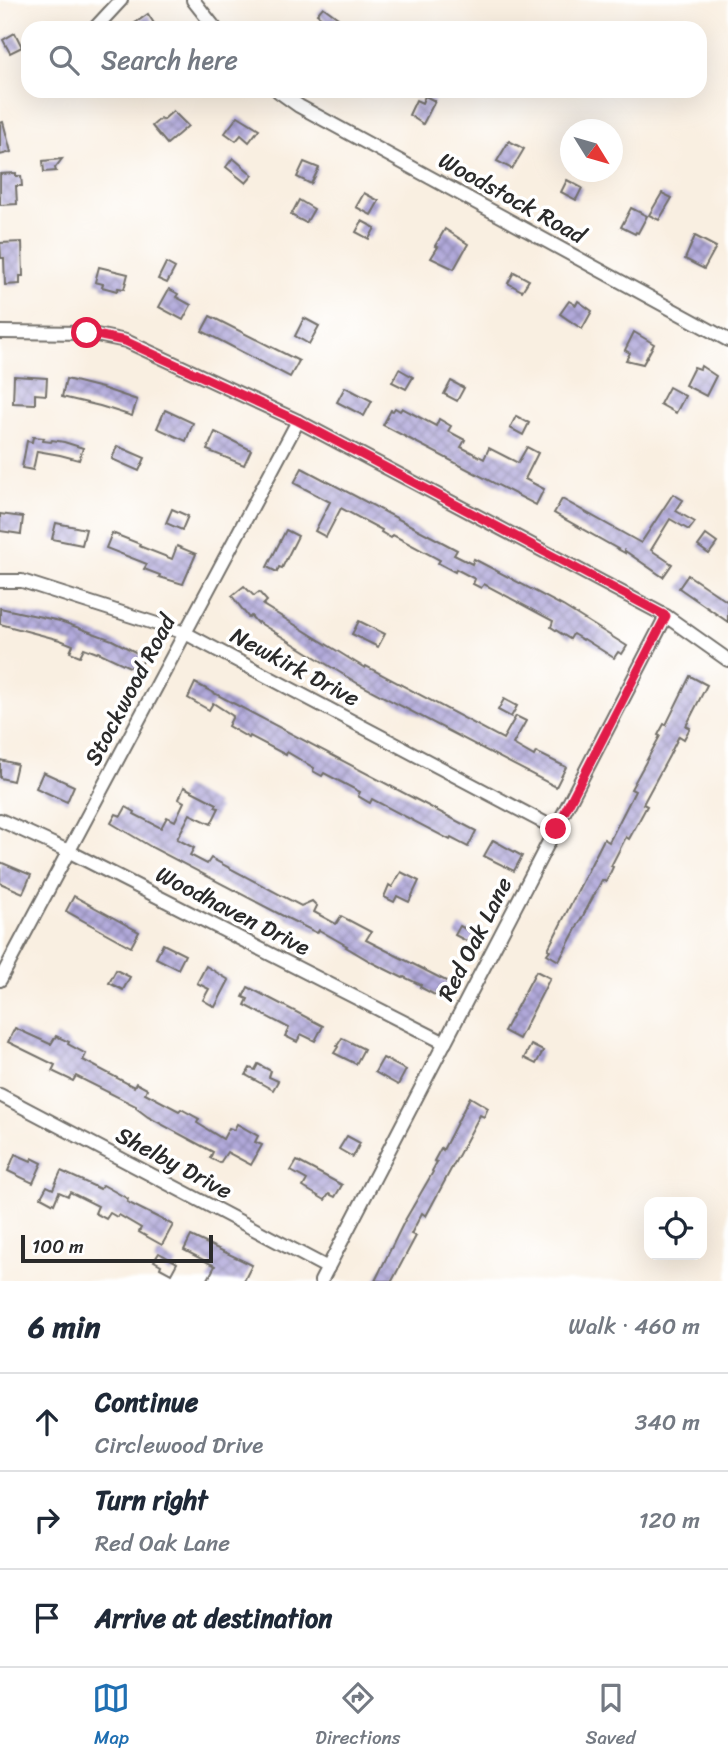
<!DOCTYPE html>
<meta charset="utf-8">
<style>
:root{--surface:#fff;--page:#f2f2f3;--text:#1f2937;--muted:#747a83;--line:#e0e1e3;--accent:#1f6fb2}
body{margin:0;font-family:Sriracha,sans-serif;background:var(--page);color:var(--text)}
.controls{position:absolute;right:21px;bottom:21px;display:grid;overflow:hidden;border-radius:14px;box-shadow:0 7px 28px #0002}
.controls button{width:63px;height:63px;display:grid;place-items:center;padding:0;border:0;border-bottom:2px solid var(--line);background:var(--surface);color:var(--text);font:35px sans-serif}
.compass{position:absolute;left:560px;top:119px;width:63px;height:63px;border-radius:50%;background:var(--surface);box-shadow:0 7px 28px #0002;rotate:127deg}
.scale{position:absolute;left:21px;bottom:18px;width:192px;box-sizing:border-box;padding-left:7px;border:4px solid #2b2b2b;border-top:0;font-size:19px;line-height:24px;white-space:nowrap;color:#2b2b2b;-webkit-text-stroke:5px #fff;paint-order:stroke}
.stop{position:absolute;width:21px;height:21px;margin:-16px;border:5px solid #e11d48;border-radius:50%;background:#fff}
.stop.end{background:#e11d48;border-color:#fff;box-shadow:0 2px 7px #0008}
.list{margin:0;padding:0;list-style:none}
h2{display:flex;justify-content:space-between;align-items:center;height:91px;margin:0;padding:0 28px;font-size:30px}
h2 small{font-size:23px;font-weight:400;color:var(--muted)}
.list li{display:grid;grid-template-columns:46px 1fr auto;gap:21px;align-items:center;box-sizing:border-box;height:98px;padding:0 28px;border-top:2px solid var(--line)}
.list b{display:block;font-size:26px;white-space:nowrap}
.list p{margin:0;font-size:23px;white-space:nowrap;color:var(--muted)}
.list em{font-size:23px;font-style:normal;color:var(--muted)}
.icon{flex:none;width:38px;height:38px;fill:none;stroke:currentColor;stroke-width:2;stroke-linecap:round;stroke-linejoin:round}
.map{position:relative;flex:none;width:728px;height:1281px;overflow:hidden}
.search{position:absolute;background:var(--surface);box-shadow:0 7px 28px #0002;left:21px;right:21px;top:21px;height:77px;display:flex;align-items:center;gap:18px;box-sizing:border-box;padding:0 24px;border-radius:21px;color:var(--muted);font-size:26px}
.sheet{height:385px;background:var(--surface)}
nav{display:flex;justify-content:space-around;align-items:center;box-sizing:border-box;height:98px;border-top:2px solid var(--line);background:var(--surface);font-size:19px;color:var(--muted)}
nav a{display:grid;justify-items:center;gap:4px}
nav .on{color:var(--accent)}
.map>svg:first-child{display:block}
.building{fill:url(#building-cross-hatch)}
.lines{fill:none;stroke-linecap:round;stroke-linejoin:round}
.minor-casing{stroke:#73706b;stroke-width:16}
.minor{stroke:#fff;stroke-width:12}
.route{stroke:#e11d48;stroke-width:9}
.labels{text-anchor:middle;dominant-baseline:central;stroke-width:7;stroke-linejoin:round;paint-order:stroke}
.street-label{font-size:23px;fill:#2b2b2b;stroke:#fff}
</style>
<div class="map">
<svg width="728" height="1281" viewBox="0 0 728 1281">
<defs>
<pattern id="building-cross-hatch" width="8" height="8" patternUnits="userSpaceOnUse" patternTransform="scale(1.75)"><rect width="8" height="8" fill="#b1a9da"/><path d="M0 0l8 8M0 8l8-8" fill="none" stroke="#908ab1"/></pattern>
</defs>
<rect width="100%" height="100%" fill="#fff"/>
<filter id="ink" filterUnits="userSpaceOnUse"><feTurbulence type="fractalNoise" baseFrequency=".0143" numOctaves="2"/><feDisplacementMap in="SourceGraphic" scale="14" xChannelSelector="R" yChannelSelector="G"/><feConvolveMatrix kernelMatrix="1 2 1 2 8 2 1 2 1" color-interpolation-filters="sRGB"/></filter>
<filter id="wash" filterUnits="userSpaceOnUse"><feTurbulence type="fractalNoise" baseFrequency=".00686" numOctaves="4" result="noise"/><feDisplacementMap in="SourceGraphic" scale="28" xChannelSelector="R" yChannelSelector="G"/><feGaussianBlur stdDeviation="1.57" result="paint"/><feColorMatrix in="noise" values="0 0 0 0 0 0 0 0 0 0 0 0 0 0 0 0 0 1.4 0 .05"/><feComposite in="paint" operator="in"/></filter>
<g filter="url(#wash)">
<rect width="100%" height="100%" fill="#f9efe1"/>
<g id="blocks">
<g class="building">
<path d="M 323,7 L 338,18 L 332,26 L 317,14 Z"/>
<path d="M 148,14 L 157,28 L 128,28 Z"/>
<path d="M 15,33 L 22,47 L 10,53 L 3,40 Z"/>
<path d="M 425,96 L 435,101 L 423,124 L 409,115 L 416,100 L 422,103 Z"/>
<path d="M 173,111 L 188,126 L 167,144 L 152,126 L 161,118 L 163,120 Z"/>
<path d="M 238,116 L 259,129 L 249,142 L 241,135 L 236,141 L 225,133 Z"/>
<path d="M 3,122 L 11,152 L 0,155 L 0,123 Z"/>
<path d="M 509,141 L 524,149 L 512,169 L 497,161 Z"/>
<path d="M 233,158 L 253,175 L 246,183 L 226,167 Z"/>
<path d="M 62,159 L 55,168 L 56,171 L 44,172 L 43,161 Z"/>
<path d="M 304,162 L 319,168 L 311,184 L 297,177 Z"/>
<path d="M 16,173 L 16,176 L 21,176 L 22,186 L 16,186 L 17,204 L 0,205 L 0,174 Z"/>
<path d="M 567,180 L 582,188 L 576,200 L 561,192 Z"/>
<path d="M 364,193 L 379,201 L 371,215 L 356,207 Z"/>
<path d="M 662,193 L 672,198 L 659,220 L 649,215 Z"/>
<path d="M 299,200 L 314,209 L 306,223 L 291,215 Z"/>
<path d="M 631,208 L 647,216 L 638,233 L 636,232 L 635,234 L 621,227 Z"/>
<path d="M 362,221 L 375,228 L 369,239 L 356,232 Z"/>
<path d="M 445,229 L 468,244 L 454,269 L 431,258 L 438,247 L 435,246 Z"/>
<path d="M 695,236 L 716,247 L 704,269 L 685,259 Z"/>
<path d="M 22,242 L 23,276 L 20,276 L 20,284 L 5,285 L 4,258 L 1,258 L 0,243 Z"/>
<path d="M 166,263 L 175,268 L 167,283 L 158,279 Z"/>
<path d="M 99,267 L 128,274 L 124,289 L 118,288 L 117,291 L 102,287 L 103,284 L 95,282 Z"/>
<path d="M 514,272 L 529,280 L 522,291 L 508,283 Z"/>
<path d="M 169,289 L 178,294 L 176,297 L 191,305 L 183,320 L 159,307 Z"/>
<path d="M 569,301 L 576,305 L 578,301 L 592,311 L 582,329 L 560,314 Z"/>
<path d="M 210,316 L 299,361 L 290,377 L 202,331 Z"/>
<path d="M 304,318 L 319,326 L 309,344 L 295,336 Z"/>
<path d="M 634,332 L 654,344 L 643,364 L 626,360 L 630,353 L 625,350 Z"/>
<path d="M 701,366 L 716,376 L 706,396 L 685,385 L 694,367 L 700,369 Z"/>
<path d="M 399,369 L 413,377 L 406,389 L 392,382 Z"/>
<path d="M 14,376 L 47,378 L 46,395 L 35,394 L 35,404 L 13,403 Z"/>
<path d="M 66,379 L 102,388 L 137,400 L 132,416 L 100,406 L 62,397 Z"/>
<path d="M 451,381 L 464,388 L 457,401 L 444,394 Z"/>
<path d="M 345,387 L 372,401 L 364,416 L 337,402 Z"/>
<path d="M 669,387 L 685,396 L 676,413 L 660,404 Z"/>
<path d="M 395,408 L 400,411 L 402,408 L 436,426 L 439,419 L 451,426 L 448,431 L 465,440 L 461,447 L 484,459 L 489,448 L 518,463 L 527,447 L 538,453 L 525,479 L 544,489 L 536,505 L 383,425 L 391,410 L 393,411 Z"/>
<path d="M 165,410 L 193,423 L 186,441 L 157,428 Z"/>
<path d="M 516,416 L 529,423 L 523,435 L 510,428 Z"/>
<path d="M 215,432 L 251,450 L 244,465 L 207,450 Z"/>
<path d="M 33,437 L 44,438 L 43,441 L 51,442 L 52,440 L 64,442 L 83,448 L 79,460 L 60,455 L 37,451 L 33,470 L 22,468 L 27,441 L 32,442 Z"/>
<path d="M 117,446 L 145,458 L 139,471 L 112,459 Z"/>
<path d="M 302,468 L 457,550 L 454,555 L 472,564 L 474,559 L 563,606 L 627,646 L 622,654 L 618,652 L 614,658 L 584,639 L 583,640 L 573,634 L 570,639 L 551,627 L 553,621 L 484,584 L 481,588 L 473,584 L 475,579 L 456,569 L 455,572 L 438,563 L 440,560 L 393,535 L 391,538 L 381,532 L 382,530 L 341,508 L 326,537 L 315,531 L 330,502 L 294,483 Z"/>
<path d="M 673,494 L 683,500 L 676,511 L 695,522 L 689,530 L 670,519 L 651,550 L 672,564 L 663,577 L 625,551 L 625,553 L 554,513 L 562,499 L 641,543 Z"/>
<path d="M 172,509 L 188,516 L 182,530 L 166,523 Z"/>
<path d="M 0,514 L 23,517 L 21,534 L 0,531 Z"/>
<path d="M 56,523 L 86,529 L 82,545 L 52,539 Z"/>
<path d="M 286,530 L 298,536 L 282,568 L 279,567 L 277,572 L 267,567 Z"/>
<path d="M 112,533 L 140,544 L 139,546 L 172,559 L 177,546 L 196,554 L 183,584 L 159,577 L 160,575 L 144,569 L 147,564 L 106,548 Z"/>
<path d="M 706,535 L 717,543 L 709,554 L 698,546 Z"/>
<path d="M 688,575 L 728,602 L 728,622 L 679,588 Z"/>
<path d="M 244,586 L 254,596 L 259,592 L 267,601 L 263,605 L 355,662 L 365,668 L 366,666 L 503,739 L 516,716 L 526,721 L 513,744 L 534,756 L 536,752 L 566,767 L 556,787 L 357,683 L 258,622 L 257,623 L 251,616 L 249,618 L 232,596 Z"/>
<path d="M 0,608 L 60,621 L 112,640 L 145,657 L 138,671 L 98,652 L 97,653 L 84,648 L 80,656 L 70,652 L 73,645 L 60,640 L 0,624 Z"/>
<path d="M 359,621 L 385,634 L 378,647 L 352,634 Z"/>
<path d="M 690,676 L 707,685 L 686,726 L 690,728 L 684,739 L 679,736 L 669,756 L 643,804 L 647,806 L 629,839 L 626,837 L 611,866 L 613,867 L 606,882 L 602,880 L 559,961 L 547,954 L 550,950 L 548,949 L 604,839 L 609,842 L 635,791 L 631,789 L 660,736 L 658,735 L 664,724 L 666,725 Z"/>
<path d="M 195,683 L 476,831 L 468,847 L 451,838 L 450,840 L 372,799 L 370,803 L 358,796 L 360,792 L 324,773 L 322,776 L 313,771 L 314,768 L 287,752 L 286,755 L 250,736 L 249,738 L 228,726 L 233,716 L 213,703 L 209,710 L 188,698 Z"/>
<path d="M 504,699 L 517,706 L 511,717 L 498,710 Z"/>
<path d="M 0,760 L 17,764 L 13,781 L 0,778 Z"/>
<path d="M 43,772 L 74,786 L 67,802 L 36,788 Z"/>
<path d="M 184,787 L 217,804 L 215,807 L 219,808 L 211,824 L 190,814 L 177,839 L 194,848 L 190,855 L 207,864 L 211,858 L 301,906 L 312,901 L 317,906 L 314,912 L 336,924 L 341,916 L 371,932 L 366,940 L 452,984 L 444,1000 L 420,987 L 421,985 L 404,977 L 403,978 L 373,963 L 346,947 L 347,946 L 319,930 L 317,933 L 289,919 L 153,848 L 111,823 L 116,814 L 121,816 L 126,807 L 135,812 L 134,814 L 161,828 L 167,817 L 175,821 L 184,802 L 179,799 Z"/>
<path d="M 493,840 L 522,856 L 514,871 L 484,856 Z"/>
<path d="M 0,862 L 31,875 L 23,893 L 0,883 Z"/>
<path d="M 401,872 L 419,881 L 409,902 L 397,896 L 394,902 L 384,897 L 389,885 L 392,887 Z"/>
<path d="M 74,896 L 139,932 L 131,947 L 66,911 Z"/>
<path d="M 460,926 L 475,934 L 470,943 L 455,935 Z"/>
<path d="M 163,944 L 185,955 L 178,969 L 156,958 Z"/>
<path d="M 206,966 L 229,980 L 215,1007 L 203,1000 L 209,989 L 197,983 Z"/>
<path d="M 116,970 L 130,977 L 123,990 L 109,983 Z"/>
<path d="M 536,971 L 550,978 L 519,1039 L 504,1031 Z"/>
<path d="M 248,987 L 323,1026 L 315,1041 L 301,1034 L 297,1042 L 285,1036 L 289,1028 L 245,1005 L 248,999 L 243,997 Z"/>
<path d="M 15,1028 L 50,1044 L 51,1044 L 56,1036 L 69,1042 L 68,1044 L 86,1054 L 83,1060 L 134,1087 L 136,1083 L 147,1089 L 145,1093 L 179,1111 L 181,1109 L 199,1119 L 197,1123 L 223,1139 L 229,1128 L 234,1130 L 237,1124 L 258,1136 L 255,1142 L 262,1145 L 251,1165 L 227,1152 L 220,1163 L 210,1158 L 213,1152 L 148,1117 L 136,1108 L 136,1106 L 76,1076 L 73,1081 L 52,1071 L 55,1065 L 8,1042 Z"/>
<path d="M 342,1038 L 364,1049 L 356,1064 L 334,1053 L 338,1047 L 337,1046 Z"/>
<path d="M 531,1045 L 543,1051 L 536,1064 L 524,1058 Z"/>
<path d="M 383,1058 L 406,1070 L 398,1085 L 375,1072 Z"/>
<path d="M 258,1064 L 271,1071 L 269,1077 L 278,1081 L 273,1090 L 246,1075 L 250,1068 L 255,1070 Z"/>
<path d="M 470,1097 L 488,1108 L 484,1117 L 480,1115 L 426,1216 L 422,1213 L 411,1234 L 416,1236 L 392,1281 L 375,1281 L 404,1222 L 433,1172 L 432,1171 L 437,1162 L 434,1161 L 441,1148 L 443,1150 Z"/>
<path d="M 347,1136 L 360,1143 L 353,1157 L 339,1149 Z"/>
<path d="M 15,1154 L 31,1161 L 32,1158 L 42,1163 L 33,1183 L 8,1171 Z"/>
<path d="M 297,1161 L 342,1185 L 335,1197 L 329,1194 L 325,1200 L 303,1187 L 307,1180 L 291,1171 Z"/>
<path d="M 61,1171 L 100,1189 L 103,1185 L 128,1199 L 127,1202 L 173,1225 L 162,1245 L 139,1232 L 141,1228 L 119,1215 L 117,1217 L 110,1213 L 106,1219 L 95,1213 L 98,1206 L 70,1192 L 68,1196 L 59,1192 L 54,1204 L 41,1197 L 47,1186 L 53,1189 Z"/>
<path d="M 191,1236 L 252,1265 L 244,1281 L 207,1281 L 215,1266 L 184,1250 Z"/>
<path d="M 159,1253 L 177,1263 L 171,1274 L 160,1268 L 161,1265 L 154,1261 Z"/>
</g>
</g>
</g>
<g filter="url(#ink)">
<use href="#blocks" fill-opacity="0" stroke="#73706b" stroke-width="2"/>
<g class="lines">
<g class="minor-casing">
<g id="minor">
<path d="M 193,0 L 215,28"/>
<path d="M 95,28 L 121,0"/>
<path d="M 278,91 L 299,106 L 728,340"/>
<path d="M 0,332 L 87,333 L 126,341 L 298,421 L 666,616 L 728,660"/>
<path d="M 0,581 L 22,581 L 185,633 L 556,829"/>
<path d="M 0,820 L 68,851 L 445,1043"/>
<path d="M 0,980 L 298,421"/>
<path d="M 0,1095 L 328,1268"/>
<path d="M 321,1281 L 666,616"/>
</g>
</g>
<use href="#minor" class="minor"/>
</g>
</g>
<g class="lines" filter="url(#ink)">
<path class="route" d="M 87,333 L 125,341 L 298,421 L 666,616 L 556,829"/>
</g>
<g class="labels">
<g class="street-label">
<text transform="translate(512 198) rotate(29)">Woodstock Road</text>
<text transform="translate(295 667) rotate(28)">Newkirk Drive</text>
<text transform="translate(130 690) rotate(-62)">Stockwood Road</text>
<text transform="translate(233 911) rotate(27)">Woodhaven Drive</text>
<text transform="translate(475 939) rotate(-63)">Red Oak Lane</text>
<text transform="translate(174 1163) rotate(28)">Shelby Drive</text>
</g>
</g>
</svg>
<div class="controls">
<button><svg class="icon" aria-label="locate" viewBox="0 0 24 24"><circle cx="12" cy="12" r="6"/><path d="M12 2v4M12 18v4M2 12h4M18 12h4"/></svg></button>
</div>
<svg class="compass" viewBox="-18 -18 36 36"><path d="M0-13l5 13h-10z" fill="#e53935"/><path d="M0 13l5-13h-10z" fill="#747a83"/></svg>
<div class="scale">100 m</div>
<div class="stop" style="left:87px;top:333px"></div>
<div class="stop end" style="left:556px;top:829px"></div>
<div class="search"><svg class="icon" aria-label="search" viewBox="0 0 24 24"><circle cx="10" cy="10" r="6"/><path d="M15 15l6 6"/></svg>Search here</div>
</div>
<section class="sheet">
<h2>6 min<small>Walk · 460 m</small></h2>
<ul class="list">
<li><svg class="icon" aria-label="ahead" viewBox="0 0 24 24"><path d="M12 20V5M6 11l6-6 6 6"/></svg><div><b>Continue</b><p>Circlewood Drive</p></div><em>340 m</em></li>
<li><svg class="icon" aria-label="right" viewBox="0 0 24 24"><path d="M7 20v-9h11M14 6l5 5-5 5"/></svg><div><b>Turn right</b><p>Red Oak Lane</p></div><em>120 m</em></li>
<li><svg class="icon" aria-label="arrive" viewBox="0 0 24 24"><path d="M6 21V4h12l-3 4 3 4H6"/></svg><div><b>Arrive at destination</b></div></li>
</ul>
</section>
<nav>
<a class="on"><svg class="icon" aria-label="map" viewBox="0 0 24 24"><path d="M3 6l6-2 6 2 6-2v14l-6 2-6-2-6 2zM9 4v14M15 6v14"/></svg>Map</a>
<a><svg class="icon" aria-label="directions" viewBox="0 0 24 24"><path d="M12 3l9 9-9 9-9-9zM9 14v-3h6M13 9l2 2-2 2"/></svg>Directions</a>
<a><svg class="icon" aria-label="saved" viewBox="0 0 24 24"><path d="M7 4h10v16l-5-4-5 4z"/></svg>Saved</a>
</nav>
